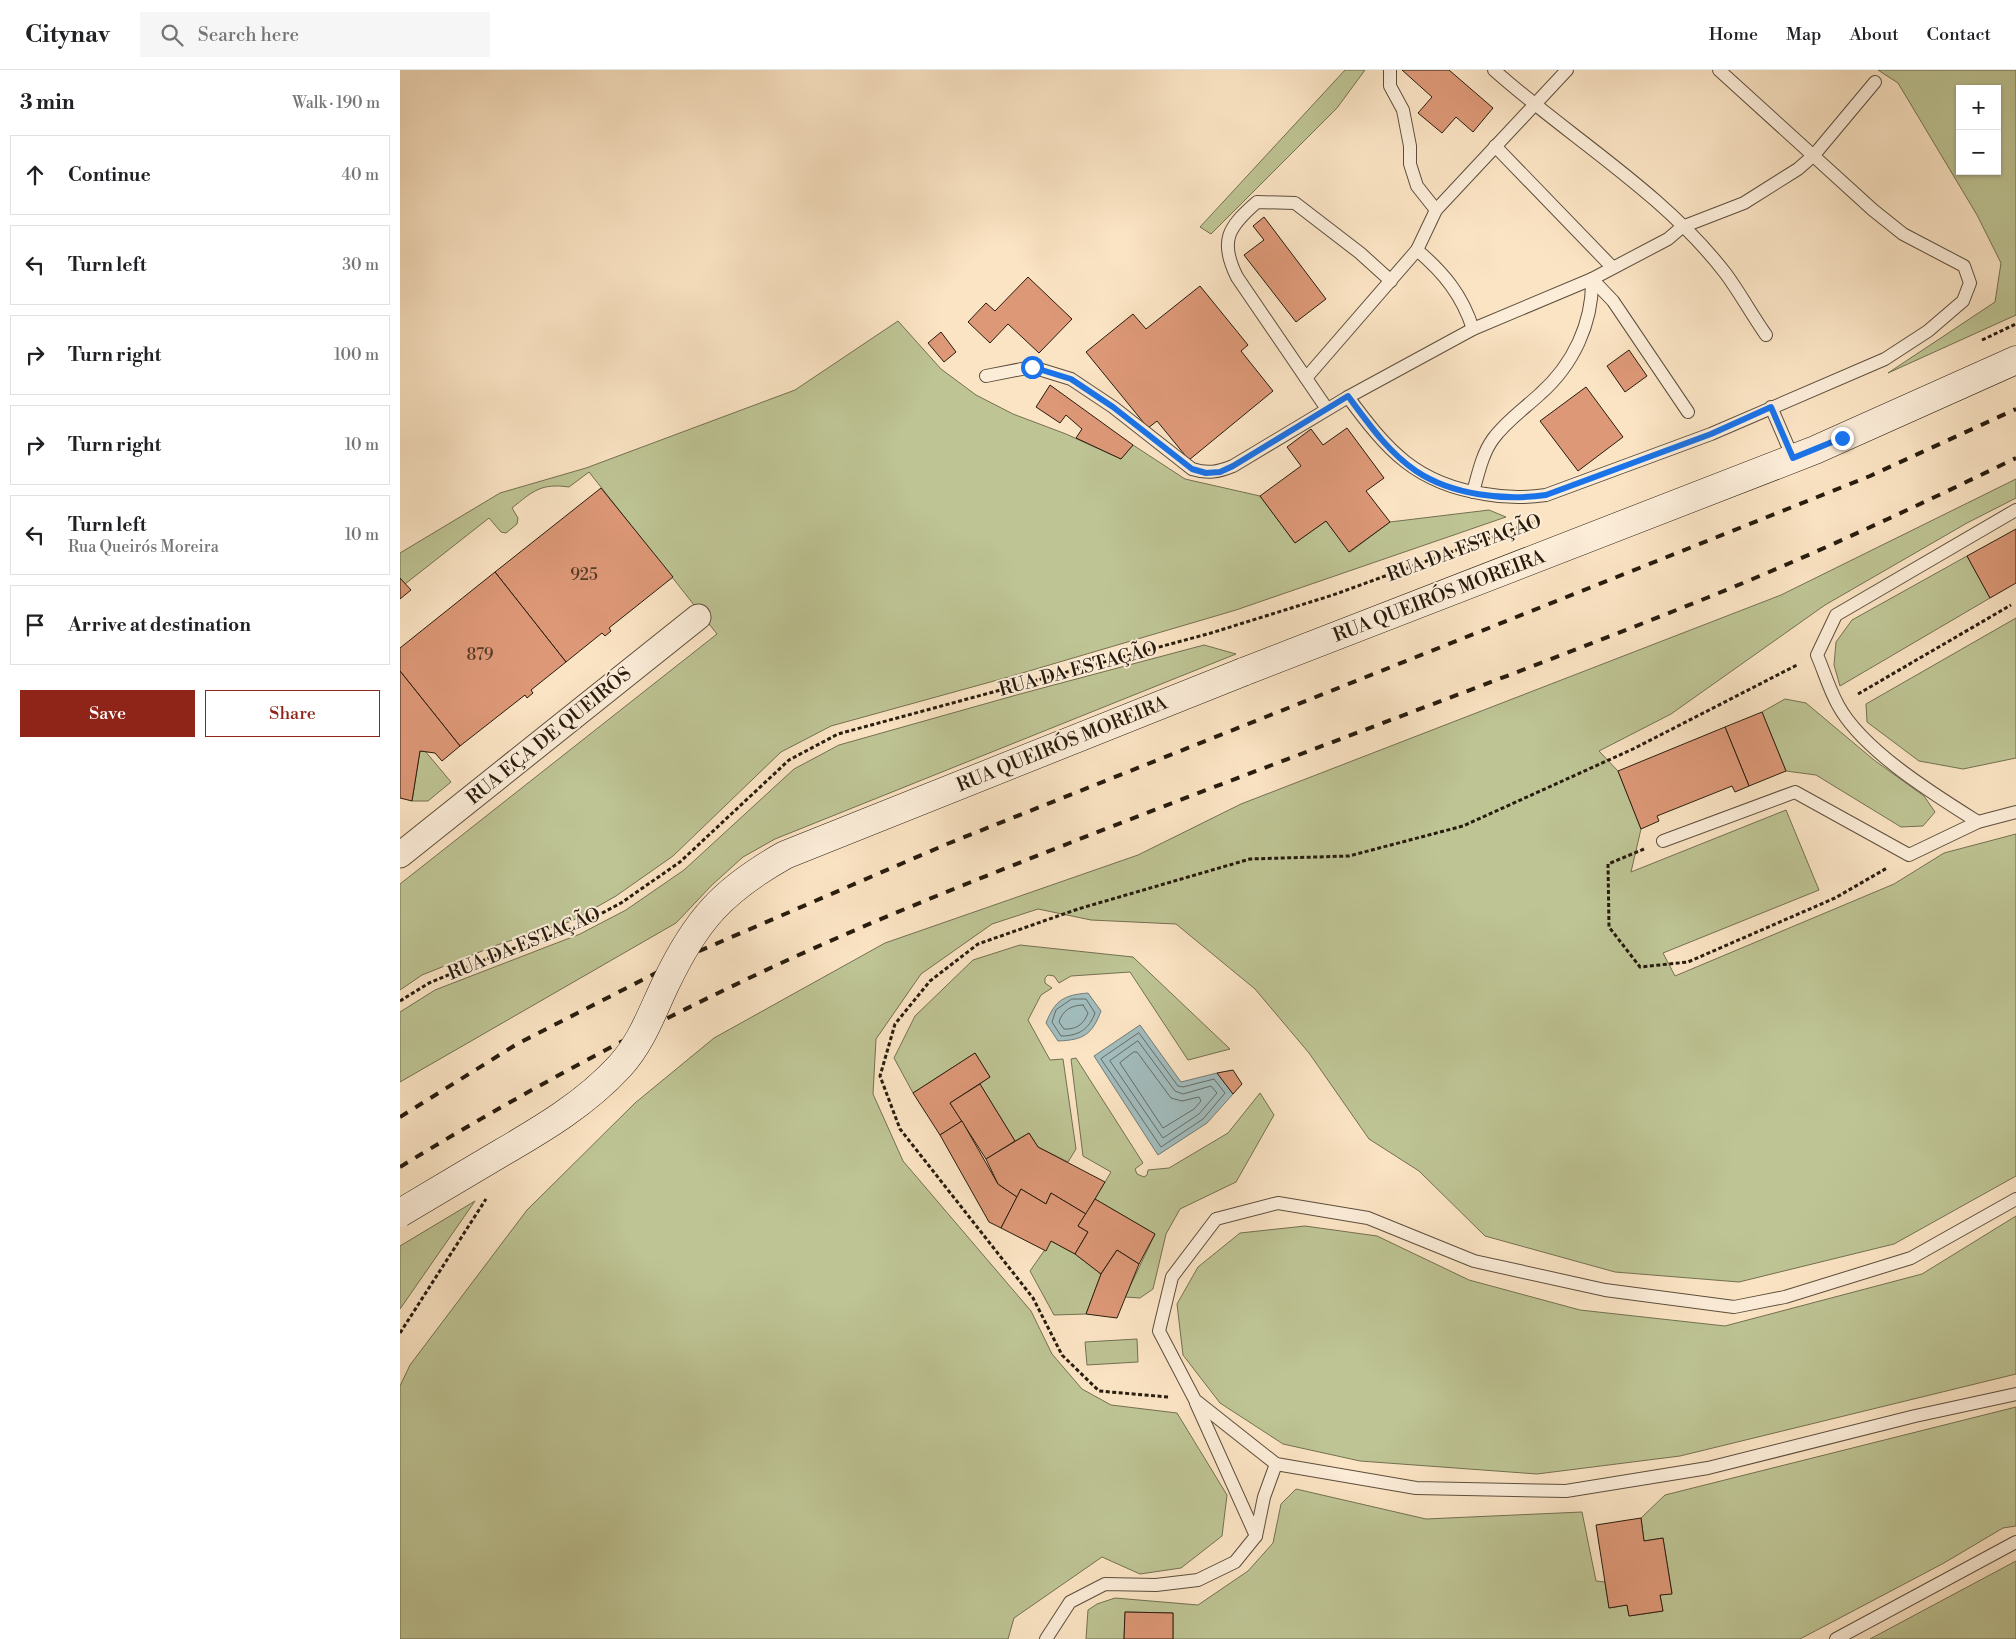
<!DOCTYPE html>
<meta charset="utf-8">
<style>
:root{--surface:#fff;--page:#f6f6f6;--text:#202124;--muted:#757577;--line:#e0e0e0;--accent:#8f2418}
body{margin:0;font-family:"Libre Bodoni",serif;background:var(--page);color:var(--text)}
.controls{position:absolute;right:15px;top:15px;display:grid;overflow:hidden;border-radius:0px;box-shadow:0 1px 4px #0004}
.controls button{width:45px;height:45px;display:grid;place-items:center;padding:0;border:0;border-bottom:1px solid var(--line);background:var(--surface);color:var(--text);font:25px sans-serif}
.stop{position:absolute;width:15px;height:15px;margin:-11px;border:4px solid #1a73e8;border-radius:50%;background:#fff}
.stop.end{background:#1a73e8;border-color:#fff;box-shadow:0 1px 5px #0008}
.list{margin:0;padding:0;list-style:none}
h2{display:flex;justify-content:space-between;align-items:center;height:65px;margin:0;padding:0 20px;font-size:21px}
h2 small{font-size:16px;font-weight:400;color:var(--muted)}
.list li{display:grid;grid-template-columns:32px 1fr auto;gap:15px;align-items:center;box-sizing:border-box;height:80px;margin:0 10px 10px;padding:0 10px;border:1px solid var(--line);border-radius:0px}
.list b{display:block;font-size:19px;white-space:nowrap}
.list p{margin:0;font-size:16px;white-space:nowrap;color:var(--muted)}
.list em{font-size:16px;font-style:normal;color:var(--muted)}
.actions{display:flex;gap:10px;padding:15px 20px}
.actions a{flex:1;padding:11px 0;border:1px solid var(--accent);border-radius:0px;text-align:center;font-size:18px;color:var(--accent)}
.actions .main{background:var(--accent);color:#fff}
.icon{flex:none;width:28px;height:28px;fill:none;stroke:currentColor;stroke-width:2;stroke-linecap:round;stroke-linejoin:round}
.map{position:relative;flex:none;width:1616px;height:1569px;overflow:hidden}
header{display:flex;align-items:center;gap:30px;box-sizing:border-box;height:70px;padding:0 25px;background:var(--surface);border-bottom:1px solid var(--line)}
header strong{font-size:24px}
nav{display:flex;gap:28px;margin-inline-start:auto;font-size:18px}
.search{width:350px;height:45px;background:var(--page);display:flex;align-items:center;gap:12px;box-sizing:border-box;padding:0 18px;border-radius:0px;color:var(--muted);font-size:19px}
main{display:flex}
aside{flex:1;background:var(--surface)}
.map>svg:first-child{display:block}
.green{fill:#bec494;stroke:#737051;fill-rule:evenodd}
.water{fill:#a2bcbd;stroke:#717c77}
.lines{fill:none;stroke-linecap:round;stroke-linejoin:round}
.shore{stroke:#656c66;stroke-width:1}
.building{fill:#dd9877;stroke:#281c0e}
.service-casing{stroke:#5d4e3c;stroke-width:14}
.minor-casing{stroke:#5d4e3c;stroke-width:27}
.secondary-casing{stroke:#281c0e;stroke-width:29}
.path{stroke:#281c0e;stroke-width:3;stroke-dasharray:4 2.5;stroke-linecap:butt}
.service{stroke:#fcedd9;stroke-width:12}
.minor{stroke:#fcedd9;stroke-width:25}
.secondary{stroke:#fcedd9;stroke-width:28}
.rail{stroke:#281c0e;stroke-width:4;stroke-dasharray:9 9;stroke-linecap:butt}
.secondary-bridge-casing{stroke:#281c0e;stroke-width:29;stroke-linecap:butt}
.secondary-bridge{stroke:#fcedd9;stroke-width:28}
.route{stroke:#1a73e8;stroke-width:6}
.labels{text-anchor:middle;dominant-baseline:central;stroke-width:4;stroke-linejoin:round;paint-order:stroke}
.number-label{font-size:16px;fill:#553b28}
.street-label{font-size:19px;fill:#281c0e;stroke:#fcedd9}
</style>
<header>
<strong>Citynav</strong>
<div class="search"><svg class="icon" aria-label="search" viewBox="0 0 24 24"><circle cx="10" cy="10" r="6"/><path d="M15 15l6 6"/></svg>Search here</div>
<nav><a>Home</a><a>Map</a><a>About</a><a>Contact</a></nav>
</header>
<main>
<aside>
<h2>3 min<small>Walk · 190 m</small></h2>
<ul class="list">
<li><svg class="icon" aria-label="ahead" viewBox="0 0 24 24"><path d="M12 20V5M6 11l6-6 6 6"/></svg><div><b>Continue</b></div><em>40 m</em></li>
<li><svg class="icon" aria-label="left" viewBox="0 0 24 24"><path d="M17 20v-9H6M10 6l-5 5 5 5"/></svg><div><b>Turn left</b></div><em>30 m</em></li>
<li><svg class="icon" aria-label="right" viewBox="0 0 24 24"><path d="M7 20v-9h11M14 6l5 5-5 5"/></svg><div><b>Turn right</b></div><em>100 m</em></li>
<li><svg class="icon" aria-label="right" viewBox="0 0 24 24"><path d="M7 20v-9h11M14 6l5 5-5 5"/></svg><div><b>Turn right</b></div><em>10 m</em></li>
<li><svg class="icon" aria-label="left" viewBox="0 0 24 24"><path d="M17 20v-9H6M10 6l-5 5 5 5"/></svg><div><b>Turn left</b><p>Rua Queirós Moreira</p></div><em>10 m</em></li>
<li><svg class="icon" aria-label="arrive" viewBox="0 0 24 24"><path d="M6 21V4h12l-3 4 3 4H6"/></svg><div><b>Arrive at destination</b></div></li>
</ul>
<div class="actions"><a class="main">Save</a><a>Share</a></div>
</aside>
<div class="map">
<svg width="1616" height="1569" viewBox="0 0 1616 1569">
<rect width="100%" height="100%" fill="#fbe4c4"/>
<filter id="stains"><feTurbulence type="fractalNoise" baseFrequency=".004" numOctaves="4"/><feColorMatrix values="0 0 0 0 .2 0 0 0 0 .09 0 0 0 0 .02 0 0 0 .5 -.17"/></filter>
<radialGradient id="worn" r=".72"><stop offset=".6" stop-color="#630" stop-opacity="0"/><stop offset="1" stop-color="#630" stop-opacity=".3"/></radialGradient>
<g class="green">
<path d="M 945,0 L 965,0 L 937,38 L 811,164 L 800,157 Z"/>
<path d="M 1478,0 L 1616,0 L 1616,245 L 1488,303 L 1595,232 L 1601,193 L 1577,145 L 1498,13 ZM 1560,19 L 1597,19 L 1597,101 L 1560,101 Z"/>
<path d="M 498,251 L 541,299 L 576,325 L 613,344 L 666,364 L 721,389 L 733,375 L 785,409 L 860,426 L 895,473 L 926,451 L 950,482 L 990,452 L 1089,440 L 1106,447 L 836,540 L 612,606 L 431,656 L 381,682 L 273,786 L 216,826 L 172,851 L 97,875 L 22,905 L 0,920 L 0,814 L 317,564 L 189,402 L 169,417 C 141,413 133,421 112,438 L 118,448 L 117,454 L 106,463 L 101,462 L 89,448 L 5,514 L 0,508 L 0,483 L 100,423 L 186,398 L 395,320 Z"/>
<path d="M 1616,409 L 1616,428 L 1567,453 L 1425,535 L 1271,644 L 1199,681 L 1218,701 L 1241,759 L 1231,802 L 1386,740 L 1419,820 L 1263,883 L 1275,906 L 1494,814 L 1544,783 L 1616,764 L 1616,1106 L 1494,1174 L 1339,1212 L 1215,1202 L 1085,1166 L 1019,1101 L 969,1069 L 909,983 L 855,919 L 776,854 L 691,850 L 638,839 L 592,854 L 521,904 L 476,969 L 473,1024 L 503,1091 L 631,1241 L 652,1284 L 682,1319 L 711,1335 L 777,1343 L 827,1425 L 822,1466 L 781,1498 L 740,1504 L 702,1487 L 614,1548 L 608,1569 L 0,1569 L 0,1316 L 10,1295 L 127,1140 L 235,1033 L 314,968 L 485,873 L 738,785 L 841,734 L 1381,525 Z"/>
<path d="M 1567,486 L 1590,528 L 1440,616 L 1434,595 L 1436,572 L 1452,550 Z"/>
<path d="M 1616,548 L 1616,688 L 1563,699 L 1519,691 L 1467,652 L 1466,634 Z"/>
<path d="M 804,575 L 836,584 L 375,769 L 343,787 L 312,815 L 276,853 L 0,1012 L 0,942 L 35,920 L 180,864 L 226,840 L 284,800 L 394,699 L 439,675 L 620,624 Z"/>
<path d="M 1385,629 L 1406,633 L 1474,690 L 1524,726 L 1535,742 L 1523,756 L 1501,757 L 1416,705 L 1386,701 L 1362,642 Z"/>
<path d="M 20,681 L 25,681 L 51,712 L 28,731 L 12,731 Z"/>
<path d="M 620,875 L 733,887 L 830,979 L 788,990 L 730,902 L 671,906 L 659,913 L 654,906 L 648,905 L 645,908 L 645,913 L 652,918 L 641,925 L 628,950 L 650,990 L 663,989 L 676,1079 L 668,1092 L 638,1077 L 629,1063 L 615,1071 L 580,1014 L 590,1007 L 575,983 L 513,1023 L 494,988 L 515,946 L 573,890 Z"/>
<path d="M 676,988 L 743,1093 L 735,1099 L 737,1104 L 744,1107 L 747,1105 L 748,1100 L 769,1098 L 828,1063 L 860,1023 L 874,1045 L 836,1112 L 780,1139 L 766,1164 L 753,1219 L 740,1228 L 725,1227 L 755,1164 L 695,1129 L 711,1102 L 683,1086 L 671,989 Z"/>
<path d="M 75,1131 L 0,1239 L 0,1176 Z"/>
<path d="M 1616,1146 L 1616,1304 L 1280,1386 L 1137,1404 L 960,1391 L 883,1374 L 820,1333 L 783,1285 L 777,1234 L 798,1197 L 840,1163 L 905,1156 L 977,1166 L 1069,1210 L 1180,1240 L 1325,1256 L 1522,1204 Z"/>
<path d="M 651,1171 L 675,1184 L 701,1204 L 686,1244 L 654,1245 L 630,1201 Z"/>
<path d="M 737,1269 L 738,1292 L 687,1295 L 685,1272 Z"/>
<path d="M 1616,1337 L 1616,1456 L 1603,1458 L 1544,1493 L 1400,1569 L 773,1569 L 773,1543 L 725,1542 L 724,1569 L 686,1569 L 688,1540 L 697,1534 L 715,1528 L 798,1535 L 848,1501 L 873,1473 L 881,1434 L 896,1419 L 1026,1449 L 1182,1442 L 1196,1511 L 1205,1512 L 1209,1538 L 1227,1535 L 1229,1546 L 1263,1541 L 1260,1525 L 1272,1523 L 1263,1468 L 1244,1471 L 1241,1448 L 1265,1425 Z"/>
<path d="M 1616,1491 L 1616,1569 L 1470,1569 Z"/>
</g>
<g class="water">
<path d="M 688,923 L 701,941 C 692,965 683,970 658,971 L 646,953 C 655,930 664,925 688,923 Z"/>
<path d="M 740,955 L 781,1012 L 817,1003 L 833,1024 L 807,1053 L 758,1085 L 694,986 Z"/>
</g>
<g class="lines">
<g class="shore">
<path d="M 672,929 L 686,929 L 695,943 C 689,959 679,966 661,966 L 652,952 L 656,940 Z"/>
<path d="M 683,935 L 688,943 C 684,954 676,960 664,959 L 659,952 C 662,941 671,935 683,935 Z"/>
<path d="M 739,963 L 778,1016 L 783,1017 L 814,1009 L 825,1023 L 803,1049 L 761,1077 L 701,989 Z"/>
<path d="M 738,971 L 775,1021 L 783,1024 L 811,1016 L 817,1023 L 799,1044 L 763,1068 L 710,991 Z"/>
<path d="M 734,982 L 737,982 L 771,1028 L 782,1031 L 799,1027 L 801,1031 L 794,1039 L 763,1058 L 720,993 Z"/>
</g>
</g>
<g class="building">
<path d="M 1002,0 L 1049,0 L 1093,38 L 1073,62 L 1056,47 L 1042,63 L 1018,43 L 1032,27 Z"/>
<path d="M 864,147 L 926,229 L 896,252 L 844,185 L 864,170 L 853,156 Z"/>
<path d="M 628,207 L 672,249 L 639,283 L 608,254 L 590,273 L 568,252 L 586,233 L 595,241 Z"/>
<path d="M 800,216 L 848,275 L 841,281 L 873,321 L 789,390 L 757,351 L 748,358 L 686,282 L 733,244 L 746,259 Z"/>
<path d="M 541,262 L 556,282 L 544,292 L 528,273 Z"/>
<path d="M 1229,280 L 1247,306 L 1225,322 L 1207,296 Z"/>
<path d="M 650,315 L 733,375 L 721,389 L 676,368 L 682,359 L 666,345 L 660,353 L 636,337 Z"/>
<path d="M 1186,317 L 1223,367 L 1178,401 L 1140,351 Z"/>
<path d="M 947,358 L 984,408 L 966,421 L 990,452 L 949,482 L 926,451 L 895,473 L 860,426 L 901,396 L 887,377 L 911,359 L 923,375 Z"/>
<path d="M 201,418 L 273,507 L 209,558 L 211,561 L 205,566 L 202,563 L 166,592 L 95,502 Z"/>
<path d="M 1616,459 L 1616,513 L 1590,528 L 1567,486 Z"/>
<path d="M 95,502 L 166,592 L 131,620 L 133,623 L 127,628 L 125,625 L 60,676 L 0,601 L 0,578 Z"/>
<path d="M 0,508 L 11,520 L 0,529 Z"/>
<path d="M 0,601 L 60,676 L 42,691 L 35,683 L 20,681 L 12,731 L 0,728 Z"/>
<path d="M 1362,642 L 1386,701 L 1349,716 L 1325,657 Z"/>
<path d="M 1325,657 L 1349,716 L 1335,722 L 1332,716 L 1257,746 L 1259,751 L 1241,759 L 1218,701 Z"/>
<path d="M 575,983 L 590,1007 L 550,1033 L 562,1051 L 540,1065 L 513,1023 Z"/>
<path d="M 833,1000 L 842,1014 L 833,1024 L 817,1003 Z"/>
<path d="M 580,1014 L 615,1071 L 586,1089 L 550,1033 Z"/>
<path d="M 562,1051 L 598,1114 L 617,1127 L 601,1158 L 589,1152 L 540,1065 Z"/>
<path d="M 629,1063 L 638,1077 L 705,1112 L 686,1144 L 651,1123 L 646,1134 L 621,1119 L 617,1127 L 598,1114 L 586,1089 Z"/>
<path d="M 621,1119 L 646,1134 L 651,1123 L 686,1144 L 678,1156 L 688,1162 L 675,1184 L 651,1171 L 646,1181 L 601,1158 Z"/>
<path d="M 695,1129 L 755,1164 L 739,1194 L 717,1180 L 701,1204 L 675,1184 L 688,1162 L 678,1156 Z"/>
<path d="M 717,1180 L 739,1194 L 717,1248 L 686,1244 L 701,1204 Z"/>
<path d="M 1241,1448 L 1244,1471 L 1263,1468 L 1272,1524 L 1260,1525 L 1263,1541 L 1229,1546 L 1227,1535 L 1209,1538 L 1196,1455 Z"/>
<path d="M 725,1542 L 773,1543 L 773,1569 L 724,1569 Z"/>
</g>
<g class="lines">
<g class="service-casing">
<g id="service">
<path d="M 990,0 L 990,16 L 1003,40 L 1010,76 L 1010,94 L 1017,116 L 1036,140"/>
<path d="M 1094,0 C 1169,67 1264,123 1326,204 C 1340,223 1352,245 1366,265"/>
<path d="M 1095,76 L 1212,197"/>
<path d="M 1017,180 C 1044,203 1062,225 1073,259"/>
<path d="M 1192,209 L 1213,231 L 1288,342"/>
<path d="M 586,306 L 632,297 L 671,309 L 713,337 L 792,399 C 808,404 818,402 833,396 L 948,327 L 1073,259 L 1192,209 L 1268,169 L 1282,157 L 1344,133 L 1398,99 L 1414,85 L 1475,12"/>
<path d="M 906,308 L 1017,180 L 1036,140 L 1167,0"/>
<path d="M 948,327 C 987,380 1016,414 1085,424 C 1106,428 1125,428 1146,425 L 1311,364 L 1485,289 L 1528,261 L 1563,231 L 1570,213 L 1564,196 L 1503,164 L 1473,140 L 1319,0"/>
<path d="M 1371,337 L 1393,388"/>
<path d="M 927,339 L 837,207 C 819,171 828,157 857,132 L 895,133 L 960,183 L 991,211"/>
<path d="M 1073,422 C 1078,405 1082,384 1093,369 C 1106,351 1124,339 1140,324 C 1173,295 1193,253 1192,209"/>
<path d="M 1578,752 C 1535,725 1462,680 1438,635 C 1429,619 1424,601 1417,585 L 1436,545 L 1616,440"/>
<path d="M 1263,771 L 1395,722 L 1509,785 L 1578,752 L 1616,742"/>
<path d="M 1616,1129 L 1511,1188 L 1385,1227 L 1334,1237 L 1205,1220 L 1074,1191 L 968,1148 L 878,1133 L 816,1149 L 772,1207 L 759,1261 L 795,1330 L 876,1394 L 1016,1418 L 1166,1421 L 1308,1398 L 1515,1346 L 1616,1324"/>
<path d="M 796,1333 L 856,1466"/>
<path d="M 646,1569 L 670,1532 L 705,1514 L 756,1515 L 798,1510 L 835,1492 L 856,1466 L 864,1427 L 876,1394"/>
<path d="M 1436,1569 L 1616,1472"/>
</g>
</g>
<g class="minor-casing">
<path id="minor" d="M 0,785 L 298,547"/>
</g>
<g class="secondary-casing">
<path id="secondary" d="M 843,602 L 1415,380 L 1616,290"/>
</g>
<g class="path">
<path d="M 1582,270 L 1616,254"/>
<path d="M 1458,624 L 1611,535"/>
<path d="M 1244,779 L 1208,794 L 1209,857 L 1240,897 L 1288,892 L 1435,828 L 1487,798"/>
<path d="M 0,931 L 29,913 L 101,883 L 176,857 L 221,833 L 280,792 L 389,690 L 438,664 L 811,563 L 933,525 L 1139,450"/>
<path d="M 0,1263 L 86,1129"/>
<path d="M 768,1327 L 699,1321 L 662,1285 L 633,1228 L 500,1059 L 480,1006 L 495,954 L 530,911 L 578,874 L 678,839 L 850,789 L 949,786 L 1063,756 L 1233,679 L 1397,595"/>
</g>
<use href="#service" class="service"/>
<use href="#minor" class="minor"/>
<use href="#secondary" class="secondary"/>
<g class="rail">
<path d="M 0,1047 L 117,974 L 297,882 L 547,774 L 1470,406 L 1616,339"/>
<path d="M 0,1097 C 111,1029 226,967 343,911 C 447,861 555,818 662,776 C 877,691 1095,613 1309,527 C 1413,485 1515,437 1616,388"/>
</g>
<g class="secondary-bridge-casing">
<path id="secondary-bridge" d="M 0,1143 C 34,1123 67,1103 101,1083 C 144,1058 186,1033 220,996 C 242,972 252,942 266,913 C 296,850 323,820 385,785 L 843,602"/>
</g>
<use href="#secondary-bridge" class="secondary-bridge"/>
</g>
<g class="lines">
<path class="route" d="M 632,297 L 671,309 L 713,337 L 792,399 L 806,403 L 820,402 L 833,396 L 948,326 C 968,353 988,382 1016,401 C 1052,425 1104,431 1146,425 L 1311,364 L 1371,337 L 1393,388 L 1442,368"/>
</g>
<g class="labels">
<g class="number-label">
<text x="184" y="505">925</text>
<text x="80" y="585">879</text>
</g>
<g class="street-label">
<text transform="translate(1064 478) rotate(-20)">RUA DA ESTAÇÃO</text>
<text transform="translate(1039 526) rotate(-21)">RUA QUEIRÓS MOREIRA</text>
<text transform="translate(678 599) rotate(-15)">RUA DA ESTAÇÃO</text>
<text transform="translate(149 666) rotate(-39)">RUA EÇA DE QUEIRÓS</text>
<text transform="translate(662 674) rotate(-22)">RUA QUEIRÓS MOREIRA</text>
<text transform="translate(124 874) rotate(-22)">RUA DA ESTAÇÃO</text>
</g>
</g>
<rect width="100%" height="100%" filter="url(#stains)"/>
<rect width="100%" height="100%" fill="url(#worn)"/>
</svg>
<div class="controls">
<button>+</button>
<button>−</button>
</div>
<div class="stop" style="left:632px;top:297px"></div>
<div class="stop end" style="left:1442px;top:368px"></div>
</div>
</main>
